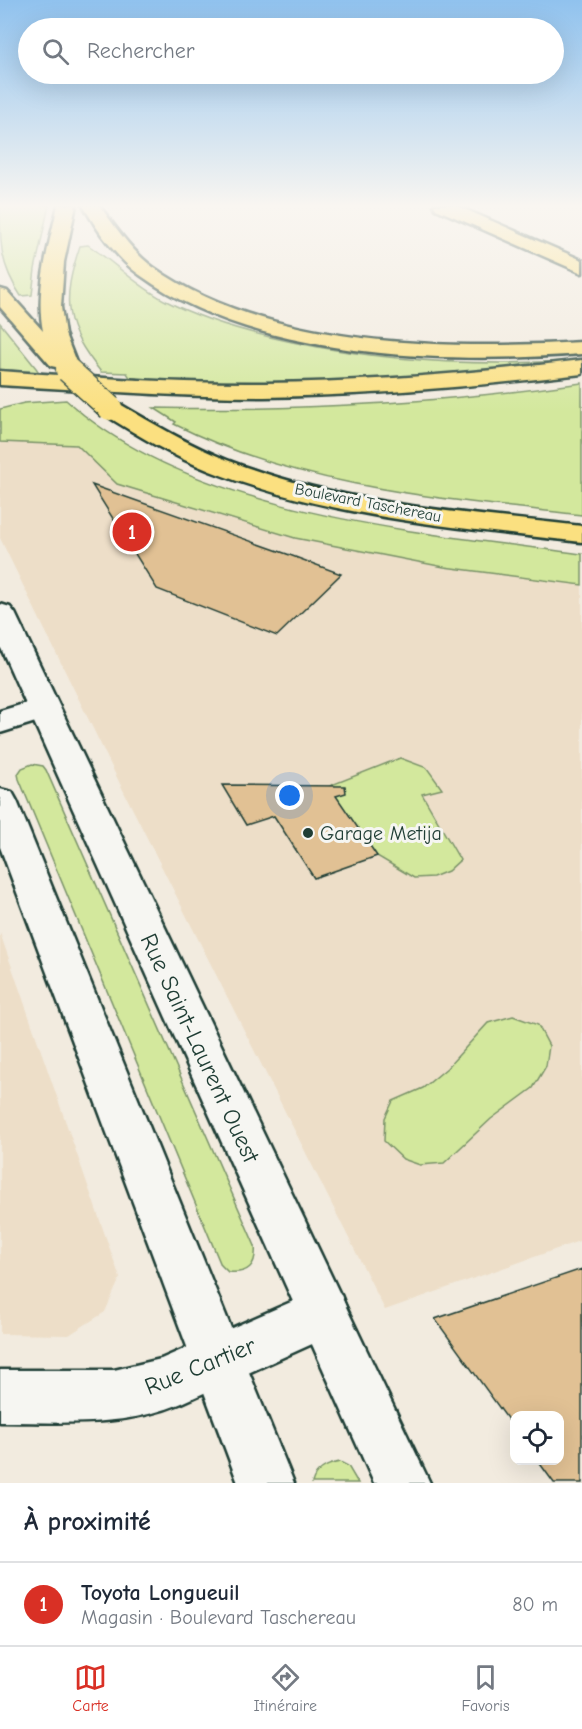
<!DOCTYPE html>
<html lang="fr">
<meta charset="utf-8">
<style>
:root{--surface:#fff;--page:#f6f6f7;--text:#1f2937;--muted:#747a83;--line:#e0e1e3;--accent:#d93025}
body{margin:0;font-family:"Comic Neue",sans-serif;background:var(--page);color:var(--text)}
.controls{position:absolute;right:18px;bottom:18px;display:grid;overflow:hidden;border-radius:12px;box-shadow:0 6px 24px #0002}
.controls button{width:54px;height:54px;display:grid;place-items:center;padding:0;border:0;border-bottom:2px solid var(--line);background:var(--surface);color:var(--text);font:30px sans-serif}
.you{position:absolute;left:290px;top:796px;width:21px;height:21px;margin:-15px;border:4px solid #fff;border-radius:50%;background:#1a73e8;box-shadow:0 0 0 9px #1a73e833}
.badge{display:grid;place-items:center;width:39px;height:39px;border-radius:50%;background:var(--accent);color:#fff;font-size:20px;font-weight:700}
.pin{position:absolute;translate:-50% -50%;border:3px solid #fff;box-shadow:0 2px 6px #0006}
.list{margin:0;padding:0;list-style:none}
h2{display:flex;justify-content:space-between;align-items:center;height:78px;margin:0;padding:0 24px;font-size:26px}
h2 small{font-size:20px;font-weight:400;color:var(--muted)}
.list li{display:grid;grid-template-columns:39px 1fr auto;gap:18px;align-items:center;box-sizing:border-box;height:84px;padding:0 24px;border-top:2px solid var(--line)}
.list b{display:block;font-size:22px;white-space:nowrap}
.list p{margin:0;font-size:20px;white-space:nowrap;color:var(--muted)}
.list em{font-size:20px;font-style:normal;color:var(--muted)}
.icon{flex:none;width:33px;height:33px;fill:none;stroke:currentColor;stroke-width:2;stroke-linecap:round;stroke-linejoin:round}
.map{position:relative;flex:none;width:582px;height:1483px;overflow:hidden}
.search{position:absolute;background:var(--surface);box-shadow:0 6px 24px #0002;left:18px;right:18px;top:18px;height:66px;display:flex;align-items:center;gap:15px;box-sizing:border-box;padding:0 21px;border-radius:33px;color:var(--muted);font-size:22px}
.sheet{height:162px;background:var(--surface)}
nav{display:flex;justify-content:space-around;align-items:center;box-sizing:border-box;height:84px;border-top:2px solid var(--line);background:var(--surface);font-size:16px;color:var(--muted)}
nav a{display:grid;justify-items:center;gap:3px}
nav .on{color:var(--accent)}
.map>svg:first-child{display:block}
.built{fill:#eddec8}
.green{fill:#d3e89d;stroke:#799268;stroke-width:1.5}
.building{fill:#e1c194;stroke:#1f3d34;stroke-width:1.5}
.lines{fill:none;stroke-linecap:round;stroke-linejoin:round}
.street-casing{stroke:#1f3d34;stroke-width:5}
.secondary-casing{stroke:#1f3d34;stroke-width:5}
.primary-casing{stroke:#1f3d34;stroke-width:5}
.highway-casing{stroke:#1f3d34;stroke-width:5}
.street{fill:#f6f6f2;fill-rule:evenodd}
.secondary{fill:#f6f6f2;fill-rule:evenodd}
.primary{fill:#fbe080;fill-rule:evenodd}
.highway{fill:#fbe080;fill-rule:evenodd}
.highway-bridge-casing{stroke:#1f3d34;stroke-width:27;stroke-linecap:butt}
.highway-bridge{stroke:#fbe080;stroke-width:24}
.poi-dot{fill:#1f3d34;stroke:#f6f6f2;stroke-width:2}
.labels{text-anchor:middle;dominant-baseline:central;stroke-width:6;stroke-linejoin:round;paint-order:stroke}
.far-street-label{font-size:16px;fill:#1f3d34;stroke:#f6f6f2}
.poi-label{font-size:20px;fill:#1f3d34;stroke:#f6f6f2;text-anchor:start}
.near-street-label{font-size:24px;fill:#1f3d34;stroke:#f6f6f2}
</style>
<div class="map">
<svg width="582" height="1483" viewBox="0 0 582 1483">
<rect width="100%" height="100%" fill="#f2ebdf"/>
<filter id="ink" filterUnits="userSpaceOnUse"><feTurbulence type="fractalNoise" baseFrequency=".0167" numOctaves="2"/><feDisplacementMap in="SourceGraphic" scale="12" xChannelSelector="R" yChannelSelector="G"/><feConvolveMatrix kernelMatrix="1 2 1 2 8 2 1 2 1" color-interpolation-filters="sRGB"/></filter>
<g filter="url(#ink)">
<g class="built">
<path d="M 0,442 L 77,445 L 117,484 L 295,538 L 444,567 L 582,585 L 582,1240 L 385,1310 L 125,794 L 0,538 Z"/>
<path d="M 0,933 L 120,1278 L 105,1312 L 69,1335 L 0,1334 Z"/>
</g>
<g class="green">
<path d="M 0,205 L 49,205 L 35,269 L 32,295 L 21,296 C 0,265 0,244 0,205 Z"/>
<path d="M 88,245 C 115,263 137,286 166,301 C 205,321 249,333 292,342 C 388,362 484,367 582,360 L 563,364 L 417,378 L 263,382 L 131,379 L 127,373 L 101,372 C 64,326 61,302 80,246 Z"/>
<path d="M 0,323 L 36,368 L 40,374 L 0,371 Z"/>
<path d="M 582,383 L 582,515 C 444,499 301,488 174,424 L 176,422 L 154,408 C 297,411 441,403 582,383 Z"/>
<path d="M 66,400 C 193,515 418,532 582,554 L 582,585 L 444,567 L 295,538 L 117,484 L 77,445 L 0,442 L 0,409 L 24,403 Z"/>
<path d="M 400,758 L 427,768 L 442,789 L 422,794 L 460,860 L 448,871 L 433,877 L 414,878 L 377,856 L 329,786 Z"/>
<path d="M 32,764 L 43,766 L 46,770 L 255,1246 C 257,1266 248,1274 228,1272 L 221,1265 L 19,779 L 18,774 L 22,768 Z"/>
<path d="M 513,1016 L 538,1025 L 549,1046 L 546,1066 L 533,1088 L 491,1119 L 444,1163 L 420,1165 L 403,1159 L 384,1141 L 385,1118 L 393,1101 L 423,1088 L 447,1068 L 488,1023 Z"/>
<path d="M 340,1462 L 348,1466 L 358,1483 L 312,1483 C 315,1470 328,1464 340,1462 Z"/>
</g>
<g class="building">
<path d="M 92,485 L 287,554 L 341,574 L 277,636 L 157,589 Z"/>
<path d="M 222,785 L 345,786 L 346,793 L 336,796 L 377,856 L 314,878 L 274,816 L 246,825 Z"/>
<path d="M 582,1269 L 582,1483 L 554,1483 L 538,1461 L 560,1461 L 560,1416 L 514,1416 L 514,1428 L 435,1319 Z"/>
</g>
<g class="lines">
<g class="street-casing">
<g id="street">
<path d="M 44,698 L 55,702 L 60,709 L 55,716 L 0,733 L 0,711 Z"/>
<path d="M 323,1288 L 341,1295 L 348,1313 L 341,1331 L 182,1403 C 123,1428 63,1422 0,1422 L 0,1370 L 114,1370 L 161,1359 Z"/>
</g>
</g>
<g class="secondary-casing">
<g id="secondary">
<path d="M 0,604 L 10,607 L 15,613 L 430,1483 L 374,1483 L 0,646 Z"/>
<path d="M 0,789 L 12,792 L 17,801 L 294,1483 L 238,1483 L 0,847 Z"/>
</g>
</g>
<g class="primary-casing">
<path id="primary" d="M 582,360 L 582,374 C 477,386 370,396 264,397 C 176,397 88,390 0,385 L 0,371 C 88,377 176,384 264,383 C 370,382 477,373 582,360 Z"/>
</g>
<g class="highway-casing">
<g id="highway">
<path d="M 58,205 L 76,205 L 64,262 L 61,307 L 65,334 L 79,370 L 76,375 L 68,377 L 60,375 L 56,367 L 51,366 L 0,307 L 0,289 L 7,291 L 43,331 C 35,289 49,246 58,205 Z"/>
<path d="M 83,205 L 99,205 C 115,226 131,251 153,267 C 266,348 449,350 582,342 L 582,354 C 445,364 255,359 140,275 C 117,259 96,229 83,205 Z"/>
<path d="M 434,205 L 455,205 L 582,260 L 582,273 L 436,209 Z"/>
<path d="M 110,401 L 118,403 C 154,424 189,445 227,460 C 340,504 463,513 582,526 L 582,542 C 457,528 328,517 210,471 C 172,456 137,435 102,413 L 98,408 L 102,403 Z"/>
</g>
</g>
<use href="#street" class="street"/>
<use href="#secondary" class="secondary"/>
<use href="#primary" class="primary"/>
<use href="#highway" class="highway"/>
<g class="highway-bridge-casing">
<path id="highway-bridge" d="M 68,370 L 110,408"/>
</g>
<use href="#highway-bridge" class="highway-bridge"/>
</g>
</g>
<linearGradient id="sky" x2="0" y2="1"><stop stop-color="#90c2ee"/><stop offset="0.5" stop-color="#f9f6f1"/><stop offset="1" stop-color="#f9f6f1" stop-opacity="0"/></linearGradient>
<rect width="582" height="412" fill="url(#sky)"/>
<circle class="poi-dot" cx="308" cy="833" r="6"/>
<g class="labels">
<g class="far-street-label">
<text transform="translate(368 503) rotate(11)">Boulevard Taschereau</text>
</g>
<g class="poi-label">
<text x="320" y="833">Garage Metija</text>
</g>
<g class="near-street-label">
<text transform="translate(200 1048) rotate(65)">Rue Saint-Laurent Ouest</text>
<text transform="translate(200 1366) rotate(-22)">Rue Cartier</text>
</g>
</g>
</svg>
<div class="controls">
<button><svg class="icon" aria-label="locate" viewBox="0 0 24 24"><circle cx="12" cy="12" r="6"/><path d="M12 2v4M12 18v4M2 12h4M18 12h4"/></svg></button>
</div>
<div class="you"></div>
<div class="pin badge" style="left:132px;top:532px">1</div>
<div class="search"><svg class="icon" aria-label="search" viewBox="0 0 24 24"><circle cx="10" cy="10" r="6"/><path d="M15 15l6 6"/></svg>Rechercher</div>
</div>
<section class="sheet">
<h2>À proximité<small></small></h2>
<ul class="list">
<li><span class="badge">1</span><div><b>Toyota Longueuil</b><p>Magasin · Boulevard Taschereau</p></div><em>80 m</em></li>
</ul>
</section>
<nav>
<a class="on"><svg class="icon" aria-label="map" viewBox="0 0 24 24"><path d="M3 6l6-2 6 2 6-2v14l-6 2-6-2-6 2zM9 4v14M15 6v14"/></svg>Carte</a>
<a><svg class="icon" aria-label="directions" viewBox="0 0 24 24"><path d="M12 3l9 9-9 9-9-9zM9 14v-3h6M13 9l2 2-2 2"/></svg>Itinéraire</a>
<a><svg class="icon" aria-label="saved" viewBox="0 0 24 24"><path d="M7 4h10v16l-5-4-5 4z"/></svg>Favoris</a>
</nav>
